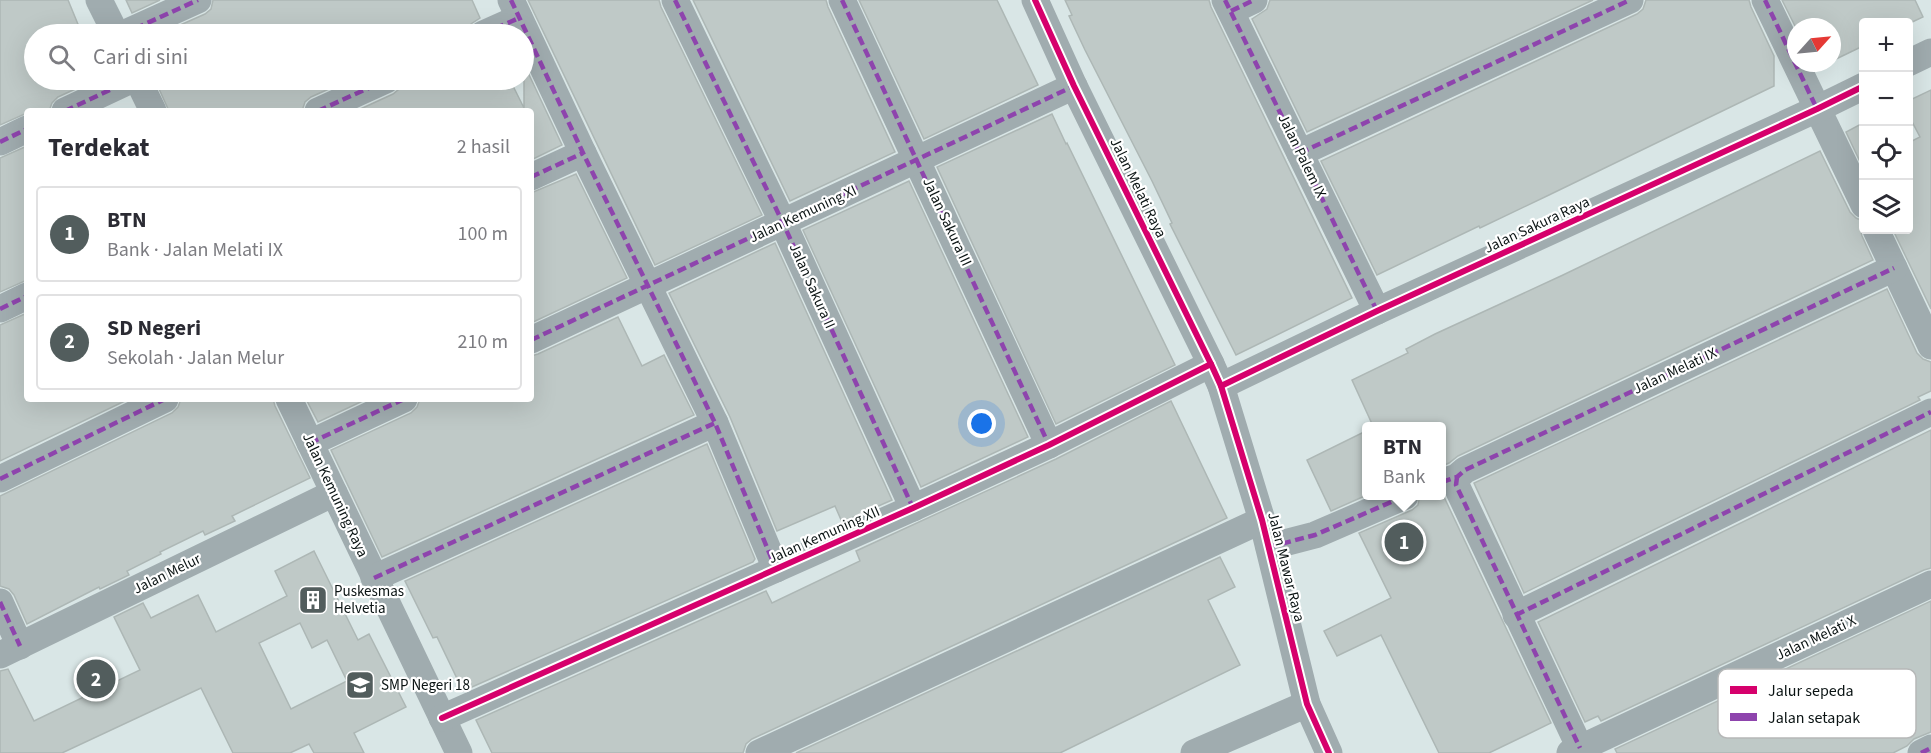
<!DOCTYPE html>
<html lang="id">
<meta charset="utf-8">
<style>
:root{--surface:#fff;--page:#f7f7f7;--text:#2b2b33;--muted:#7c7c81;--line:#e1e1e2;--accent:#525d5d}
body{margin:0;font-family:"Source Sans 3",sans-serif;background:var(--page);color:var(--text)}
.controls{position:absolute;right:18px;top:18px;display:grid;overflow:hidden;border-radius:6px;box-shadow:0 6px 24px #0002}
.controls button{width:54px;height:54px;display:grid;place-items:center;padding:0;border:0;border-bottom:2px solid var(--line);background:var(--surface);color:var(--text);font:30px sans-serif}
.compass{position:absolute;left:1787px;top:18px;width:54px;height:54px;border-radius:50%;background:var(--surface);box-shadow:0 6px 24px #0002;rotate:63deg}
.you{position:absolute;left:982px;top:424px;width:21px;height:21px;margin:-15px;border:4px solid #fff;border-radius:50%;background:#1a73e8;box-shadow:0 0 0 9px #1a73e833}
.badge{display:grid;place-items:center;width:39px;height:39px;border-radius:50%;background:var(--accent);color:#fff;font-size:20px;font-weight:700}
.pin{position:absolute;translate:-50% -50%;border:3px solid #fff;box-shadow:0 2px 6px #0006}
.popup{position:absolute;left:1362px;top:422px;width:84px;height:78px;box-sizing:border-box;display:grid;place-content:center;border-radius:6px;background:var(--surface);filter:drop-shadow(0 2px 4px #0005);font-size:20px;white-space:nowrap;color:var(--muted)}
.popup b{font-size:22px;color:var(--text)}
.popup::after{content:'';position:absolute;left:50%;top:100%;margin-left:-12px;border:12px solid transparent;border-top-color:var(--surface)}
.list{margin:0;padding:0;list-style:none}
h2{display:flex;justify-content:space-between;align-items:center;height:78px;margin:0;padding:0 24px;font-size:26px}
h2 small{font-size:20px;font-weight:400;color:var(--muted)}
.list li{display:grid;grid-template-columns:39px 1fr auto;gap:18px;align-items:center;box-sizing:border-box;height:96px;margin:0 12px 12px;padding:0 12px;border:2px solid var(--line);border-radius:6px}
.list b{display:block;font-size:22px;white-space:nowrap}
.list p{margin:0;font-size:20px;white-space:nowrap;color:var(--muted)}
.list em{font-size:20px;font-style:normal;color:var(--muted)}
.icon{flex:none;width:33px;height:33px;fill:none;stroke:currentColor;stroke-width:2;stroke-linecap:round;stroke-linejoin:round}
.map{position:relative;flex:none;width:1931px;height:753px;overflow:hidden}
.search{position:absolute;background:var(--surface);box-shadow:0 6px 24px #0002;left:24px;top:24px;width:510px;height:66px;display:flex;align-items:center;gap:15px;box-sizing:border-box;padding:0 21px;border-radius:33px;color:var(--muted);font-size:22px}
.panel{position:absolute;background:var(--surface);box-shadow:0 6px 24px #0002;left:24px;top:108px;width:510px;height:294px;border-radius:6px}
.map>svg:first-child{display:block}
.building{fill:#bfc9c7;stroke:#adb7b5;stroke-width:1.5;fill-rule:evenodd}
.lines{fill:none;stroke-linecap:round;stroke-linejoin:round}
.street{stroke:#a0acaf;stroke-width:27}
.quiet{stroke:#8e44ad;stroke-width:4.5;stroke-dasharray:9 4.5;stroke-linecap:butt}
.cycleway-casing{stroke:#fff;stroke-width:10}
.cycleway{stroke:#d6006c;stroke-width:6}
.labels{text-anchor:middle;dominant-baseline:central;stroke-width:4.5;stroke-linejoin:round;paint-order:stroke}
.street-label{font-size:15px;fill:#0a1313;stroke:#fff}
.poi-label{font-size:15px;fill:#0a1313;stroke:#fff;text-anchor:start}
.key{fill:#fff;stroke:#b6b8b8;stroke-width:1.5}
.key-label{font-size:16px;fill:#0a1313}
</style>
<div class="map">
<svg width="1931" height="753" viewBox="0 0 1931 753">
<rect width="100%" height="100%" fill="#d9e6e6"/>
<g class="building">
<path d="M 0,0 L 68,0 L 82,34 L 34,34 L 34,80 L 95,80 L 58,97 L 52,103 L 49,111 L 27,111 L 27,113 L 0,125 Z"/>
<path d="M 126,0 L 160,0 L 132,13 Z"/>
<path d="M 213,0 L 472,0 L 480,18 L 471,24 L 468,34 L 160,34 L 205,14 L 211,9 Z"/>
<path d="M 528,0 L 659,0 L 661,7 L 762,215 L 655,265 Z"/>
<path d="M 693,0 L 826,0 L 828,7 L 895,152 L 790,201 Z"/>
<path d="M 859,0 L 997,0 L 1038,85 L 924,139 Z"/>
<path d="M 1065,0 L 1209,0 L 1211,7 L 1352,298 L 1236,355 L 1170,224 L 1172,223 L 1152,181 L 1085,50 L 1069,16 L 1072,15 Z"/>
<path d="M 1270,0 L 1593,0 L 1307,132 L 1252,19 L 1267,9 Z"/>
<path d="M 1646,0 L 1749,0 L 1751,7 L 1774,56 L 1774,86 L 1549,195 L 1480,228 L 1479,226 L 1377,275 L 1321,161 L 1637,14 L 1643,9 Z"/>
<path d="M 1782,0 L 1915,0 L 1923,17 L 1908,24 L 1908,22 L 1863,22 L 1863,46 L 1832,61 L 1832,27 L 1796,28 Z"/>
<path d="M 524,64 L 562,145 L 531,160 L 531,111 L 356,111 L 393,94 L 399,89 L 401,80 L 510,80 L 524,108 Z"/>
<path d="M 155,80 L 349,80 L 311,97 L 305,102 L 302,111 L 169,111 Z"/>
<path d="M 1931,90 L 1931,309 L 1893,230 L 1908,230 L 1908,143 L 1920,137 L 1908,114 L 1908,101 Z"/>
<path d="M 1052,114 L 1066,144 L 1067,143 L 1175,365 L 1056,424 L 937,167 Z"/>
<path d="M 1863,123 L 1863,168 L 1846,132 Z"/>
<path d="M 27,146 L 27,280 L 0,292 L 0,158 Z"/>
<path d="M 1820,151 L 1850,212 L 1856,218 L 1863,221 L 1860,228 L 1862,236 L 1873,260 L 1458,456 L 1449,463 L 1442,466 L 1442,426 L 1373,426 L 1352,380 L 1408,353 L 1406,349 L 1435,334 L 1563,275 Z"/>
<path d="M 576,174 L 627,278 L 531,323 L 531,193 Z"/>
<path d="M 909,181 L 1028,437 L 921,487 L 803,230 Z"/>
<path d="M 775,243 L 892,500 L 842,522 L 835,506 L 777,531 L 730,417 L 669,293 Z"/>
<path d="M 1887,289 L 1917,353 L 1923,359 L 1931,362 L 1931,391 L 1918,397 L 1920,400 L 1524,593 L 1474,483 Z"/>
<path d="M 27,313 L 27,399 L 129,399 L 0,461 L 0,325 Z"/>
<path d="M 618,317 L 642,366 L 664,355 L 694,415 L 382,557 L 331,450 L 411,413 L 417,407 L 420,399 L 531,399 L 531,356 L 538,354 Z"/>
<path d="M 181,399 L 273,399 L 275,406 L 310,478 L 232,516 L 235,521 L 205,535 L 203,531 L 160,552 L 161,554 L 127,571 L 129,575 L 100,589 L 99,587 L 27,624 L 14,595 L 9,589 L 0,586 L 0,496 L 172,413 L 178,407 Z"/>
<path d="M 306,399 L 367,399 L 318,422 Z"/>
<path d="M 1171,401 L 1227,518 L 1206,528 L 752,739 L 746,744 L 743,753 L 492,753 L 476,720 L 766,591 L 772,603 L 860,561 L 856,551 L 1056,459 Z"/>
<path d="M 1931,430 L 1931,568 L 1924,570 L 1601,721 L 1598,716 L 1585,722 L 1538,622 Z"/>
<path d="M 1366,431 L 1367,495 L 1331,511 L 1307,460 Z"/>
<path d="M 707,444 L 755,559 L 753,562 L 463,691 L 437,637 L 433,638 L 405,581 Z"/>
<path d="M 1420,495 L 1444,497 L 1551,723 L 1489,753 L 1439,753 L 1381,635 L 1337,656 L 1324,631 L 1391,598 L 1359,533 L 1412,510 L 1418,505 Z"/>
<path d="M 314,551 L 358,640 L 369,634 L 406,707 L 354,733 L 364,753 L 314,753 L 309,744 L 290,753 L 233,753 L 201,688 L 62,753 L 0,753 L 0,671 L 8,669 L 34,721 L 140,670 L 114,617 L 143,603 L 151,618 L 198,595 L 216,632 L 287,596 L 275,571 ZM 300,623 L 312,648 L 327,640 L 347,681 L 291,709 L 259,643 Z"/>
<path d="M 1220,557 L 1235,587 L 1208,600 L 1240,665 L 1060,753 L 796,753 Z"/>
<path d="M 1931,601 L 1931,732 L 1914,739 L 1907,746 L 1893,753 L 1617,753 L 1615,749 Z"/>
</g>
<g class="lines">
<g class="street">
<path d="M 99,0 L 116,34"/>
<path d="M 511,0 L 583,153 L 715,423 L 776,569"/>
<path d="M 675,0 L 783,223 L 913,508"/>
<path d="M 842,0 L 1049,445"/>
<path d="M 1035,0 L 1074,86 L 1211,364 L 1221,386 L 1262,520 L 1307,704 L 1329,753"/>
<path d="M 1225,0 L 1377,311"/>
<path d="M 1765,0 L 1864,205"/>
<path d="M 1231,11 L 1254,0"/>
<path d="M 123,34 L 198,0"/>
<path d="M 483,34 L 519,18"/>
<path d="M 1908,63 L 1931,52"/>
<path d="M 138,80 L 153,111"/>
<path d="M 65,111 L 131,80"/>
<path d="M 318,111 L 386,80"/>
<path d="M 0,142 L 27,129"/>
<path d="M 1300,153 L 1630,0"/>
<path d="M 531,177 L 583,153"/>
<path d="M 1876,230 L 1931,346"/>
<path d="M 0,309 L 27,296"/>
<path d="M 531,340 L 1074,86"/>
<path d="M 1221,386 L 1377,311 L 1817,109 L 1864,86"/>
<path d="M 289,399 L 459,753"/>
<path d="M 310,443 L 404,399"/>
<path d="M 1457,477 L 1456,485 L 1580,748"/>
<path d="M 0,479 L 165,399"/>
<path d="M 1442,482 L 1457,477 L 1465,470 L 1894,268"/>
<path d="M 1269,547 L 1315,535 L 1405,496"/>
<path d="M 374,578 L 715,423"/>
<path d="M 0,602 L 20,646"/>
<path d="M 1516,615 L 1931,412"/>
<path d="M 0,655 L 334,493"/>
<path d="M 442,718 L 913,508 L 1049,445 L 1211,364"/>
<path d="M 759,753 L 1262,520"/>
<path d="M 1194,753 L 1307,704"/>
<path d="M 1570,753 L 1931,584"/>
<path d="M 1921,753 L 1931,748"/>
</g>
<g class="quiet">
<path d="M 511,0 L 583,153 L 715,423 L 776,569"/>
<path d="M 675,0 L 783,223 L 913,508"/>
<path d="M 842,0 L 1049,445"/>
<path d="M 1225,0 L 1377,311"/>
<path d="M 1765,0 L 1817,109"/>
<path d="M 1231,11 L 1254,0"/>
<path d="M 123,34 L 198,0"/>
<path d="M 483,34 L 519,18"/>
<path d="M 65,111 L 131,80"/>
<path d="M 318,111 L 386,80"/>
<path d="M 0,142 L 27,129"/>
<path d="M 1300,153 L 1630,0"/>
<path d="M 531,177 L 583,153"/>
<path d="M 0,309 L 27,296"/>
<path d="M 531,340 L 1074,86"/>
<path d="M 310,443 L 404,399"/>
<path d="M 1457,477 L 1456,485 L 1580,748"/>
<path d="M 0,479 L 165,399"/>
<path d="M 1442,482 L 1457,477 L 1465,470 L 1894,268"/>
<path d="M 1269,547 L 1315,535 L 1405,496"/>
<path d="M 374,578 L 715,423"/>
<path d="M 0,602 L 20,646"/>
<path d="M 1516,615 L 1931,412"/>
<path d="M 1921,753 L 1931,748"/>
</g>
<g class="cycleway-casing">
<g id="cycleway">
<path d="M 1035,0 L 1074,86 L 1211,364 L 1221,386 L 1262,520 L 1307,704 L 1329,753"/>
<path d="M 1221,386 L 1377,311 L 1817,109 L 1864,86"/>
<path d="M 442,718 L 913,508 L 1049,445 L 1211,364"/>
</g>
</g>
<use href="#cycleway" class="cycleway"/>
</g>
<defs>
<g id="building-square" transform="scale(1.5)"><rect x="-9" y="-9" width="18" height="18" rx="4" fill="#525d5d" stroke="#fff"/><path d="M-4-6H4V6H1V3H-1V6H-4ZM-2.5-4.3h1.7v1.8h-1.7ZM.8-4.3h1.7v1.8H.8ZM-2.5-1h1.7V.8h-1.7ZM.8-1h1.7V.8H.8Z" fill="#fff"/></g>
<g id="school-square" transform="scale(1.5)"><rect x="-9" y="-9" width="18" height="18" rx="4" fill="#525d5d" stroke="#fff"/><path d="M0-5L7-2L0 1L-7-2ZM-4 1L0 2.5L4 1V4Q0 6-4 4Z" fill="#fff"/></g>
</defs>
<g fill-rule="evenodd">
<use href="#building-square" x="313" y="600"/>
<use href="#school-square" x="360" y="685"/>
</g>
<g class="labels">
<g class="street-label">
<text transform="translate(1302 156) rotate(64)">Jalan Palem IX</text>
<text transform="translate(1138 188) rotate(64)">Jalan Melati Raya</text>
<text transform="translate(803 214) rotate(-25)">Jalan Kemuning XI</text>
<text transform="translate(947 222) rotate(65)">Jalan Sakura III</text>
<text transform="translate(1537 225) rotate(-25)">Jalan Sakura Raya</text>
<text transform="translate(812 286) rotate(66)">Jalan Sakura II</text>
<text transform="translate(1675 371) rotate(-25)">Jalan Melati IX</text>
<text transform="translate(335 495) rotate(65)">Jalan Kemuning Raya</text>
<text transform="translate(824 535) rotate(-24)">Jalan Kemuning XII</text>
<text transform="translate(1286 567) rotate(76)">Jalan Mawar Raya</text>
<text transform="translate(167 574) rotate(-26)">Jalan Melur</text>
<text transform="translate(1816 638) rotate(-25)">Jalan Melati X</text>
</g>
<g class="poi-label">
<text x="334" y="591">Puskesmas<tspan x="334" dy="17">Helvetia</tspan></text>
<text x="381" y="685">SMP Negeri 18</text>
</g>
</g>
<rect x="1718" y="669" width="198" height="69" rx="9" class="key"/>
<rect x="1730" y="686" width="27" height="8" fill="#d6006c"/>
<rect x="1730" y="713" width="27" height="8" fill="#8e44ad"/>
<g class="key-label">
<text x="1768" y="696">Jalur sepeda</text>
<text x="1768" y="723">Jalan setapak</text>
</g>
</svg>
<div class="controls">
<button>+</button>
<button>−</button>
<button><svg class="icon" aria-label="locate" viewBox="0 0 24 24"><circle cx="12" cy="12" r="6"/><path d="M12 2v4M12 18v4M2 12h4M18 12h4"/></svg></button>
<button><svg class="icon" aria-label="layers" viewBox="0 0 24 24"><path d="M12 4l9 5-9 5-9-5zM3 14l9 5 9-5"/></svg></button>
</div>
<svg class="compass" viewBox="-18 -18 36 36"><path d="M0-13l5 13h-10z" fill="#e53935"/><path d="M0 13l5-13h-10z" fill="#7c7c81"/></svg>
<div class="you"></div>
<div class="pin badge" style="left:1404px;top:542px">1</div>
<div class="popup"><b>BTN</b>Bank</div>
<div class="pin badge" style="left:96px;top:679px">2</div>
<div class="search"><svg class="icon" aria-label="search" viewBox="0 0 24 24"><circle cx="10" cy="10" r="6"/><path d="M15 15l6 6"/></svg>Cari di sini</div>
<section class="panel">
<h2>Terdekat<small>2 hasil</small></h2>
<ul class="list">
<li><span class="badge">1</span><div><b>BTN</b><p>Bank · Jalan Melati IX</p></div><em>100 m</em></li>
<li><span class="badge">2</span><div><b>SD Negeri</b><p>Sekolah · Jalan Melur</p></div><em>210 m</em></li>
</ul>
</section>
</div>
